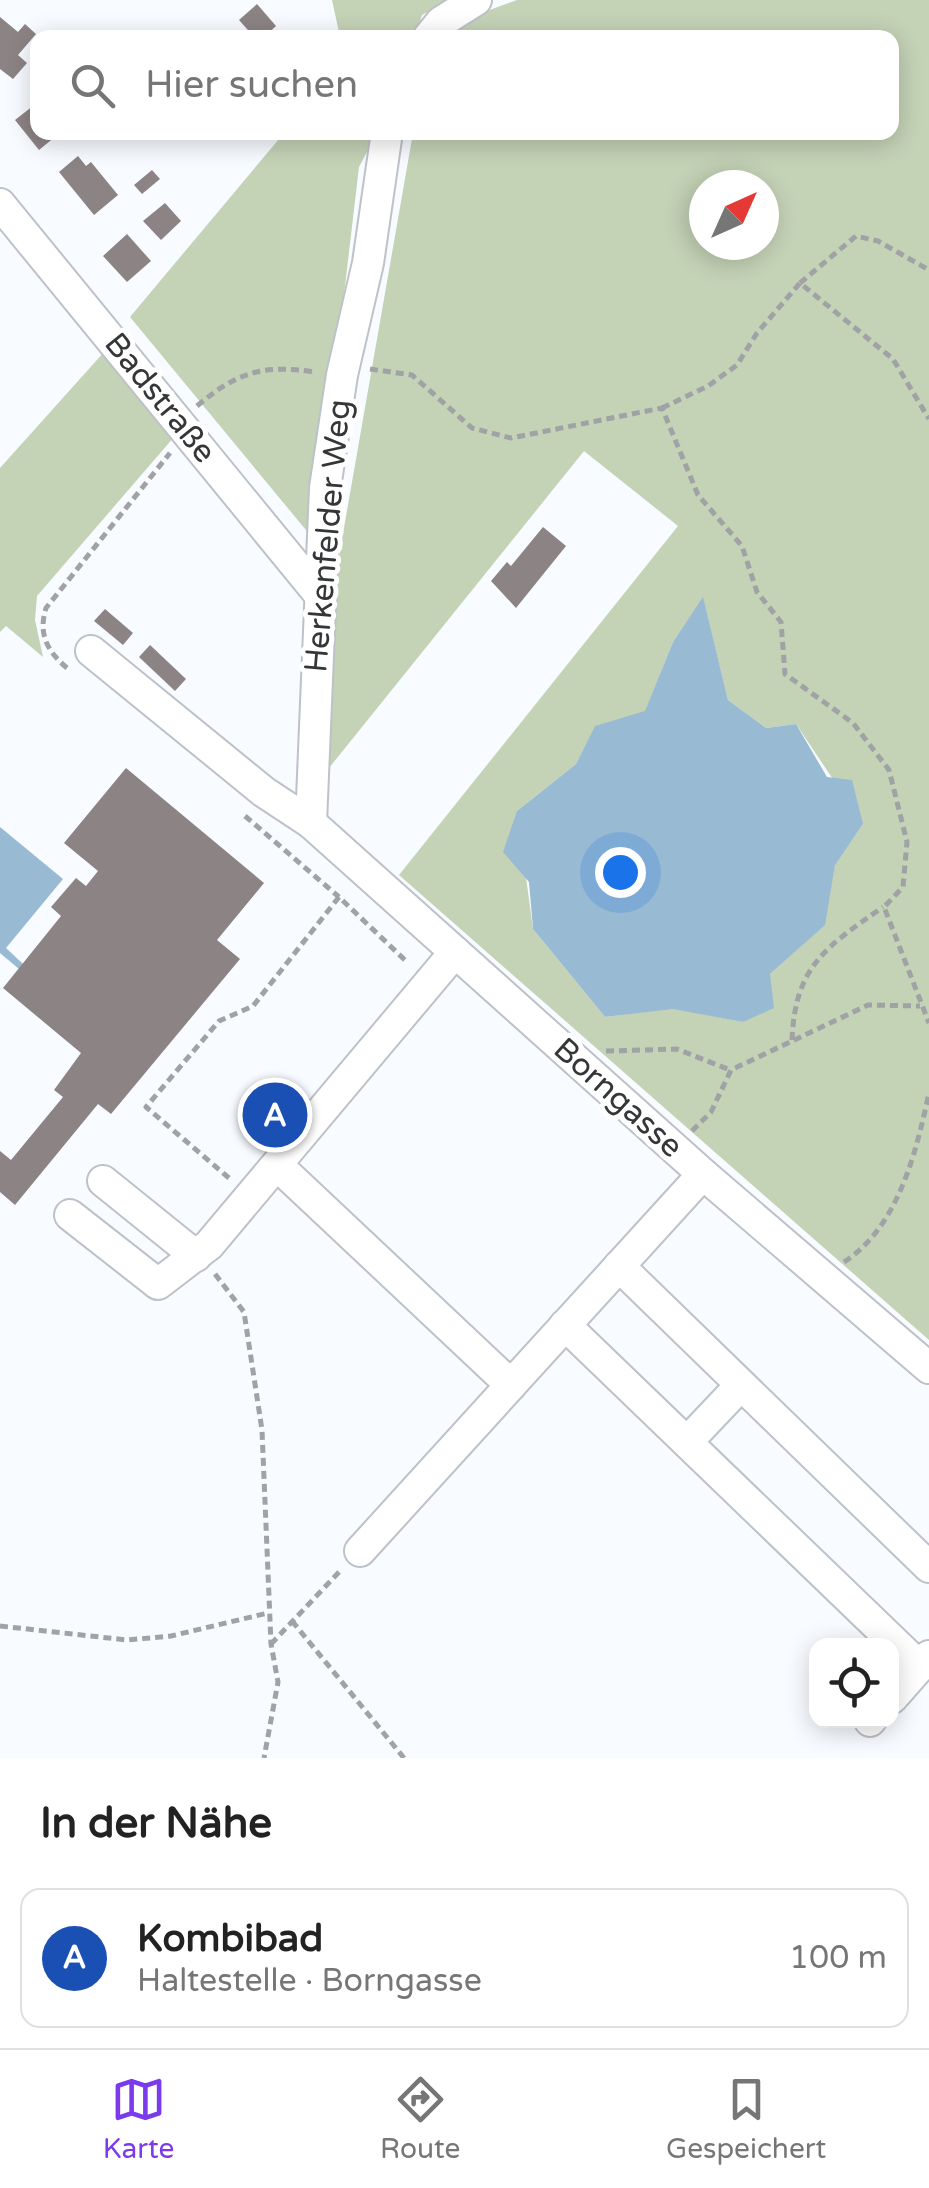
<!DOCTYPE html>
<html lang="de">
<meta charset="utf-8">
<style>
:root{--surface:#fff;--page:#f2f2f2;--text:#222;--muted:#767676;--line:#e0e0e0;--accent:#7c3aed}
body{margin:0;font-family:"Varela Round",sans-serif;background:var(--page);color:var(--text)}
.controls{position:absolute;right:30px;bottom:30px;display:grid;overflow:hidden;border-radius:20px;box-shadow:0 5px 25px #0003}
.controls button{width:90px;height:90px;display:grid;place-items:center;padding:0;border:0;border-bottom:2px solid var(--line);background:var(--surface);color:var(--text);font:50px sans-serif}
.compass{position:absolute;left:689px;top:170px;width:90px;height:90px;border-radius:50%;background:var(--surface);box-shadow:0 5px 25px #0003;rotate:45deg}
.you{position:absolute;left:620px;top:872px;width:35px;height:35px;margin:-25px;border:8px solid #fff;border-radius:50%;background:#1a73e8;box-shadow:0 0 0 15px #1a73e833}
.badge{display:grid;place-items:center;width:65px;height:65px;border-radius:50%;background:var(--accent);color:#fff;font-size:32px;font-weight:700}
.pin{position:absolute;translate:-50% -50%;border:5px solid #fff;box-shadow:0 2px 10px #0006}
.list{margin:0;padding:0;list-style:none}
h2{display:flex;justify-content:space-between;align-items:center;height:130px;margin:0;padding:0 40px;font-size:42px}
h2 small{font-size:32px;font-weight:400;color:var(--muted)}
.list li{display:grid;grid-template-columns:65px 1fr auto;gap:30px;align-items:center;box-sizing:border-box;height:140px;margin:0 20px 20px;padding:0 20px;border:2px solid var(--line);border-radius:20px}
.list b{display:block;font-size:38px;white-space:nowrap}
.list p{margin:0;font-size:32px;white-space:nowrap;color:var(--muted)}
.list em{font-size:32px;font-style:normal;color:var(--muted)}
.icon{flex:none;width:55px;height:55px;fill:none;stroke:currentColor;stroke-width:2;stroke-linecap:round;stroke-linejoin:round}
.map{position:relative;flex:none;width:929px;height:1758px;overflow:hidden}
.search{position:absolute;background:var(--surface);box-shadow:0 5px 25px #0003;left:30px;right:30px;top:30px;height:110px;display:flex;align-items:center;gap:25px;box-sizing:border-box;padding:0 35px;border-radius:20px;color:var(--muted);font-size:38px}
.sheet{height:290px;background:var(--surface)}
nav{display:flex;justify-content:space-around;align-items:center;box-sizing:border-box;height:140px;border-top:2px solid var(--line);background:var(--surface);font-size:28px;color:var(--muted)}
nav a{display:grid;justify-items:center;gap:5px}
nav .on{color:var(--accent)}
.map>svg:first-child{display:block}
.green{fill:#c4d2b6;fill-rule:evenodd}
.water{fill:#98bad3}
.building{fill:#8c8385}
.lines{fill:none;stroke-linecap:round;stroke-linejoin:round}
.minor-casing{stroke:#bdc2c9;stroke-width:34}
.path{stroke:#a0a2a5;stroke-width:5;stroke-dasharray:8 5;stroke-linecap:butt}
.minor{stroke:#fff;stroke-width:30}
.labels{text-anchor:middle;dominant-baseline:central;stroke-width:10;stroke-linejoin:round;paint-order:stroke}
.street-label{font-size:32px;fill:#343638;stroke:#fff}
</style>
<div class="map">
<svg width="929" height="1758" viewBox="0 0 929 1758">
<rect width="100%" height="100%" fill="#f8fbff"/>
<g class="green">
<path d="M 332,0 L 450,0 L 422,15 L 414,38 L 340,37 Z"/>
<path d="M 517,0 L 929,0 L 929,1340 L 399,875 L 678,526 L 584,451 L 329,768 L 337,568 L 413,133 L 892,132 L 892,38 L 441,37 L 457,22 ZM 704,185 L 764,185 L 764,245 L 704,245 ZM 703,599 L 728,700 L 766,728 L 796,724 L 863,824 L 835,864 L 824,925 L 770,974 L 743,1022 L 673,1008 L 605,1017 L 533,929 L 517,811 L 576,764 L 595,727 L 645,712 L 673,642 Z"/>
<path d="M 284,133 L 377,133 L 359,167 L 315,541 L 130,317 Z"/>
<path d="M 105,351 L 174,437 L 37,596 L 35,620 L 43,657 L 6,626 L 0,632 L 0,468 Z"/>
</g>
<g class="water">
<path d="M 703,597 L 728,700 L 766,728 L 796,724 L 827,777 L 852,780 L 863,824 L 835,865 L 825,925 L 770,974 L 774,1008 L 743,1022 L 673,1009 L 605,1017 L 533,929 L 529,882 L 503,852 L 517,811 L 576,764 L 595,726 L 645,711 L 673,642 Z"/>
<path d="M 0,827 L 63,879 L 6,948 L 23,964 L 19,969 L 0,953 Z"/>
</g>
<g class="building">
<path d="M 257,4 L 276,26 L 263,38 L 255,38 L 239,20 Z"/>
<path d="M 0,17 L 18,32 L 25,24 L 36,34 L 18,55 L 27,63 L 13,79 L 0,69 Z"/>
<path d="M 38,102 L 38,132 L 61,132 L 39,150 L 15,120 Z"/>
<path d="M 78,156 L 86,166 L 91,162 L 118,195 L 94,215 L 59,172 Z"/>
<path d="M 152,170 L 160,179 L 142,194 L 134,185 Z"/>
<path d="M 165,203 L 181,221 L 161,240 L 143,221 Z"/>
<path d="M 127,234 L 151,261 L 127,282 L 103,256 Z"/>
<path d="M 543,527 L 566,546 L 516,608 L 491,581 L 507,562 L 511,566 Z"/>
<path d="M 105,609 L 133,633 L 123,645 L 94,621 Z"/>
<path d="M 150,645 L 186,679 L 175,691 L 139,657 Z"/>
<path d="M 126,768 L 264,883 L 217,940 L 240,959 L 111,1114 L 98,1104 L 15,1205 L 0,1192 L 0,1151 L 11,1160 L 63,1097 L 54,1090 L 81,1053 L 3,988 L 61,916 L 51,907 L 76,878 L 86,886 L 98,871 L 64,843 Z"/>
</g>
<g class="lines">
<g class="minor-casing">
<g id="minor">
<path d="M 428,38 L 441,22 L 476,0"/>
<path d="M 0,204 L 319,594"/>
<path d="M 91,651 L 264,792 L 311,823 L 703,1174 L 929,1368"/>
<path d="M 311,823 L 325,488 L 342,375 L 368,263 L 387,132"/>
<path d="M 277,1165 L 511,1385"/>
<path d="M 103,1181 L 196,1256"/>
<path d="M 70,1215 L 158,1284 L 209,1245 L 455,952"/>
<path d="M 619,1266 L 929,1567"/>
<path d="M 565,1325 L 920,1667"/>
<path d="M 687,1442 L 741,1385"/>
<path d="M 360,1551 L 703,1174"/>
<path d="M 892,1698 L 929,1656"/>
<path d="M 870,1721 L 871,1720"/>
</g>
</g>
<g class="path">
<path d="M 800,283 L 856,236 L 878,241 L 929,270"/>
<path d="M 370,369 L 412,375 L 472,428 L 511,438 L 662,408 L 698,495 L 742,546 L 757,592 L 781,622 L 785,674 L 853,723 L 889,770 L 907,842 L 903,887 L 884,907 L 929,1023"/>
<path d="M 197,406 C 237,372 264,364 314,372"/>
<path d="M 662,408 L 708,386 L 737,365 L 757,333 L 800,283 L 893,359 L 929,419"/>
<path d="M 67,668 C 47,651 38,634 46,608 L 170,453"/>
<path d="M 245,816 L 339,897"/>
<path d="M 792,1040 C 795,966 826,947 883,907"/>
<path d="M 606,1051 L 677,1049 L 730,1070"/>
<path d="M 692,1131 L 711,1112 L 731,1070 L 868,1005 L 920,1006"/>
<path d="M 229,1178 L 146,1107 L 219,1021 L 253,1006 L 339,897 L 408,963"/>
<path d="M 844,1262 C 899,1226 916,1152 929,1093"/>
<path d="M 215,1274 L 244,1312 L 262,1430 L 271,1644 L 278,1682 L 264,1758"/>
<path d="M 292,1621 L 404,1758"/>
<path d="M 0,1626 L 127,1640 L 171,1636 L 268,1613"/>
<path d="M 271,1644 L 341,1570"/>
</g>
<use href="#minor" class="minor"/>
</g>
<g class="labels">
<g class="street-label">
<text transform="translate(160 398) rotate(51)">Badstraße</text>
<text transform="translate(328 536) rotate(-85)">Herkenfelder Weg</text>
<text transform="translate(618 1098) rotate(42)">Borngasse</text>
</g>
</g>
</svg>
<div class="controls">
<button><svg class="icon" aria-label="locate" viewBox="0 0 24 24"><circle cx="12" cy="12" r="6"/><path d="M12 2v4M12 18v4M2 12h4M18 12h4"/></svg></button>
</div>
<svg class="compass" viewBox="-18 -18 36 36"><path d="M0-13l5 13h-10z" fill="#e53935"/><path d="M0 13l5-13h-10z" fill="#767676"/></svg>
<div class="you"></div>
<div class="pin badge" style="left:275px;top:1115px;background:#1a4fb4">A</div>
<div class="search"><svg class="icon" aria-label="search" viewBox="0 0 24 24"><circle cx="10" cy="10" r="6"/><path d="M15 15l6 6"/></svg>Hier suchen</div>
</div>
<section class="sheet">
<h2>In der Nähe<small></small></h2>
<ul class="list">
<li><span class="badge" style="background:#1a4fb4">A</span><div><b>Kombibad</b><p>Haltestelle · Borngasse</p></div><em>100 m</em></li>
</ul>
</section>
<nav>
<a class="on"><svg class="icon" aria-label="map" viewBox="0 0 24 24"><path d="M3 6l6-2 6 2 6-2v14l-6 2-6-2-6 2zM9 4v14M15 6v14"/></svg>Karte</a>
<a><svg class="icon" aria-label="directions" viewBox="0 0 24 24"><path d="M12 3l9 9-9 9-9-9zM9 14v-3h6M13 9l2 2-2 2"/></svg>Route</a>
<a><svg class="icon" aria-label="saved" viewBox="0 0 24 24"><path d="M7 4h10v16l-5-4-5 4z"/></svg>Gespeichert</a>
</nav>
